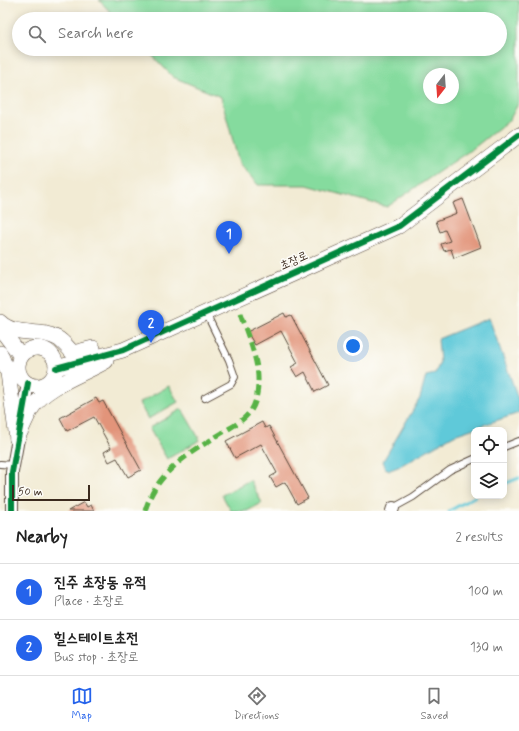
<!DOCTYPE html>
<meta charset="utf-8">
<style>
:root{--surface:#fff;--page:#f6f6f6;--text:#222;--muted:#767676;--line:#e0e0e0;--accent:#2563eb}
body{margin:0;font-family:Mynerve,"Poor Story",sans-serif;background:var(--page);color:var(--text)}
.controls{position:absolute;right:12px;bottom:12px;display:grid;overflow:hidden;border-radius:8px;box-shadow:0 2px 10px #0003}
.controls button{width:36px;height:36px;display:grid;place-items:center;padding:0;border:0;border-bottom:1px solid var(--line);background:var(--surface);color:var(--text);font:20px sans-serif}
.compass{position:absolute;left:423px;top:68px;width:36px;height:36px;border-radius:50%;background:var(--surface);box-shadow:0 2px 10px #0003;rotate:197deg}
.scale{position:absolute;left:12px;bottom:10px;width:78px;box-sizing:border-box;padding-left:4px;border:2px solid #3b2a1e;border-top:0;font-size:11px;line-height:14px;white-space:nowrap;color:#3b2a1e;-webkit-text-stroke:3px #fdfcf7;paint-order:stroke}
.you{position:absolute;left:353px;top:346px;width:14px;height:14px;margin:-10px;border:3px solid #fff;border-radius:50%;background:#1a73e8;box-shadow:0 0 0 6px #1a73e833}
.badge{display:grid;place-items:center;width:26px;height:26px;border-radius:50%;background:var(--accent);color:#fff;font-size:13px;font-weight:700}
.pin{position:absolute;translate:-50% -33px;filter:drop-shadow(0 1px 2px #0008)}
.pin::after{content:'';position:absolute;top:21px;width:14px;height:12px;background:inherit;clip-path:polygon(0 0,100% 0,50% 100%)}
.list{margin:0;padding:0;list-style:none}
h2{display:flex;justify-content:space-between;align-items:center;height:52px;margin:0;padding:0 16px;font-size:17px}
h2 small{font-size:13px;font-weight:400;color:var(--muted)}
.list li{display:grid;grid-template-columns:26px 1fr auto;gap:12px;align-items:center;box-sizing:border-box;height:56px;padding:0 16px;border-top:1px solid var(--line)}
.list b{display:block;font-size:15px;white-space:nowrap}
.list p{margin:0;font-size:13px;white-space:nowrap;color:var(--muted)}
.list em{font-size:13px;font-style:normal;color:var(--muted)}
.icon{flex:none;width:22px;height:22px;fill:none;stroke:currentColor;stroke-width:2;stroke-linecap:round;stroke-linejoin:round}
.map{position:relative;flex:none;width:519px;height:511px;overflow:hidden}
.search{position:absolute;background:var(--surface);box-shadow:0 2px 10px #0003;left:12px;right:12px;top:12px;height:44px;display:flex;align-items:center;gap:10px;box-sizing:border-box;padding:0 14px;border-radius:22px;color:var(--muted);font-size:15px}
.sheet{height:164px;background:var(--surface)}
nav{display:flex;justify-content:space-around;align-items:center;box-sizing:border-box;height:56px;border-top:1px solid var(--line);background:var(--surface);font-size:11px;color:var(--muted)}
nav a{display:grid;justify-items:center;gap:2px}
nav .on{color:var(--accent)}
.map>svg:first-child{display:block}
.green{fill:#85db9e;stroke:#60825e;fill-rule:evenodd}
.water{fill:#5fc9d9;stroke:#4d7a7c}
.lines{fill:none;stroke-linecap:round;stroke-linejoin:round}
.stream{stroke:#5fc9d9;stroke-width:3}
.building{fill:#e2947a}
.service-casing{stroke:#564739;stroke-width:8}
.minor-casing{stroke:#564739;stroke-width:14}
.tertiary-casing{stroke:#564739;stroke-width:16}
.service{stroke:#fff;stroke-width:6}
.minor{stroke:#fff;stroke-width:12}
.tertiary{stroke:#fff;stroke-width:15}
.quiet{stroke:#57b245;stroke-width:5;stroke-dasharray:10 5;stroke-linecap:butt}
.cycleway-casing{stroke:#fdfcf7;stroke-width:8}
.cycleway{stroke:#00873e;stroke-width:6}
.labels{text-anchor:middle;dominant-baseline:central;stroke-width:3;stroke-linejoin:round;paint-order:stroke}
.street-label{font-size:12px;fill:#3b2a1e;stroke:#fdfcf7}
</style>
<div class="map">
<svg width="519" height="511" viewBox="0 0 519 511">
<rect width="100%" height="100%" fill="#fdfcf7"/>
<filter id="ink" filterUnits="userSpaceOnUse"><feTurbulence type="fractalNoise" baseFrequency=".025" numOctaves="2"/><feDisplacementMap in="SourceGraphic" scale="8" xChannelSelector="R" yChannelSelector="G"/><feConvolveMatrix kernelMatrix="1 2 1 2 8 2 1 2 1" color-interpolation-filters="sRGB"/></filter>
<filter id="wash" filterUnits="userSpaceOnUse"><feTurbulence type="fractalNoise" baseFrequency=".012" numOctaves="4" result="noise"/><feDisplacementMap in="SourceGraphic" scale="16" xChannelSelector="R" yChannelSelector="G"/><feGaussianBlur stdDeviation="0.9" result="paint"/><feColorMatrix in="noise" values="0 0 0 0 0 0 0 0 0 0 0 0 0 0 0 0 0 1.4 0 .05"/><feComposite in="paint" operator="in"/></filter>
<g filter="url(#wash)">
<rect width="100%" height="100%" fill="#f2ebd4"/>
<g class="green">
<path d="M 99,0 L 519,0 L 519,102 L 510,119 L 475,147 L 387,207 L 307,185 L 258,185 L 239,163 L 221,97 L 173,77 L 146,49 L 500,49 L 500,19 L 117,19 ZM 429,74 L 453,74 L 453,98 L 429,98 Z"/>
<path d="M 169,386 L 178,402 L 148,419 L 139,403 Z"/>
<path d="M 182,409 L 200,440 L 167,459 L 149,428 Z"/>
<path d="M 250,480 L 262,503 L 247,511 L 231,511 L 222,495 Z"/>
</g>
<path class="water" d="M 489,318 L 519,401 L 519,413 L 454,435 L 398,467 L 390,470 L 385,468 L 383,461 L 420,398 L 426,376 L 435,374 L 440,362 L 438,339 Z"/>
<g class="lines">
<g class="stream">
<path d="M 504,484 L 519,478"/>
<path d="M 449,511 L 476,496"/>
</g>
</g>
<g id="blocks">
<g class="building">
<path d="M 463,199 L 481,247 L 454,258 L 451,249 L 444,251 L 441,244 L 450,241 L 445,230 L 440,232 L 436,221 L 457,213 L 453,203 Z"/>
<path d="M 284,313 L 286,317 L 291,315 L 328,385 L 315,392 L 305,372 L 297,377 L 291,367 L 298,363 L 281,331 L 255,345 L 247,332 Z"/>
<path d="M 96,398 L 99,403 L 103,401 L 141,470 L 128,477 L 117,458 L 109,462 L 104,452 L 111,448 L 94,417 L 67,431 L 60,418 Z"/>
<path d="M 262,422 L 265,428 L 269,426 L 308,498 L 297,504 L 285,482 L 276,487 L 270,477 L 277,473 L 261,444 L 235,458 L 226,441 Z"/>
<path d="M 84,502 L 87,507 L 91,505 L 94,511 L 68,511 Z"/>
</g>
</g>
</g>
<g filter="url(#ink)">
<use href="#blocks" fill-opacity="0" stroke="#564739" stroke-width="1"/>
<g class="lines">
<g class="service-casing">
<g id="service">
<path d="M 205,398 L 231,384 L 235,377 L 229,360 L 206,313"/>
<path d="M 504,447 L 519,441"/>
<path d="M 0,464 L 13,465"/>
<path d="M 393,508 L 413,497 L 450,470 L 474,459"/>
</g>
</g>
<g class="minor-casing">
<g id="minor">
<path d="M 12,511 L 12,472 L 28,383"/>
<path d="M 392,511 L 393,508"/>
</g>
</g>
<g class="tertiary-casing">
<g id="tertiary">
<path d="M 0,322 C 15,337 40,328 57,338 C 63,341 68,348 73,353 L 93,348"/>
<path d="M 0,328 L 21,356"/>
<circle cx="37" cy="367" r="19"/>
<path d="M 0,353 L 8,373 L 17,439"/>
<path d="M 56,368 L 123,350 L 399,226 L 519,135"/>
<path d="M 17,439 C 22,429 26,418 32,408 C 46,386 84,374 106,361"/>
</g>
</g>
<use href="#service" class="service"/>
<use href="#minor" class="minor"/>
<use href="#tertiary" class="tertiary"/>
<path class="quiet" d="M 145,511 C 156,472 190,453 222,433 C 231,427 242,422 249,413 C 256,405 258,392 258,382 C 259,361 247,334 240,314"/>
<g class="cycleway-casing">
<g id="cycleway">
<path d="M 56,368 L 123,350 L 399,226 L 519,135"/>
<path d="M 12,511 L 12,472 L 28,383"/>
</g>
</g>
<use href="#cycleway" class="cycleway"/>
</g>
</g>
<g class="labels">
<g class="street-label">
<text transform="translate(294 261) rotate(-24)">초장로</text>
</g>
</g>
</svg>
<div class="controls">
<button><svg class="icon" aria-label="locate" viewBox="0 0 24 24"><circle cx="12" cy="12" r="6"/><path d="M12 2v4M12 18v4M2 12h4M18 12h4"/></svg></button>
<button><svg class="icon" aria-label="layers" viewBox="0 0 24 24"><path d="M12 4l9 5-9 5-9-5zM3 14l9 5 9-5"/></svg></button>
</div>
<svg class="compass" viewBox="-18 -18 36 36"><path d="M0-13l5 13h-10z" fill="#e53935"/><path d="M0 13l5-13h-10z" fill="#767676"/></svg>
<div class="scale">50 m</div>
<div class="you"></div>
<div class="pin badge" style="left:229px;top:254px">1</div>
<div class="pin badge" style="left:151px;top:343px">2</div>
<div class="search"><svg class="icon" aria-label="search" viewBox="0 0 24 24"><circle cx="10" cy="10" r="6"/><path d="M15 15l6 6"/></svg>Search here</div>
</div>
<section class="sheet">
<h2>Nearby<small>2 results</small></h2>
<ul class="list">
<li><span class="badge">1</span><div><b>진주 초장동 유적</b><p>Place · 초장로</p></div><em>100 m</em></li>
<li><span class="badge">2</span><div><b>힐스테이트초전</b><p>Bus stop · 초장로</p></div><em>130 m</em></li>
</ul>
</section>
<nav>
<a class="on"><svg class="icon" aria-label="map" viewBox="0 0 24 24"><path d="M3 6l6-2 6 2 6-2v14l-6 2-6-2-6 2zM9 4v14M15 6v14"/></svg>Map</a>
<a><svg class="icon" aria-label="directions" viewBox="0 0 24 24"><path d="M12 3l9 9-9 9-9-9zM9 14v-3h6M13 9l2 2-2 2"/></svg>Directions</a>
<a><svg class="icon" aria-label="saved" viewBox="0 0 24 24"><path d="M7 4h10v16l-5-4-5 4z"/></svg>Saved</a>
</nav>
